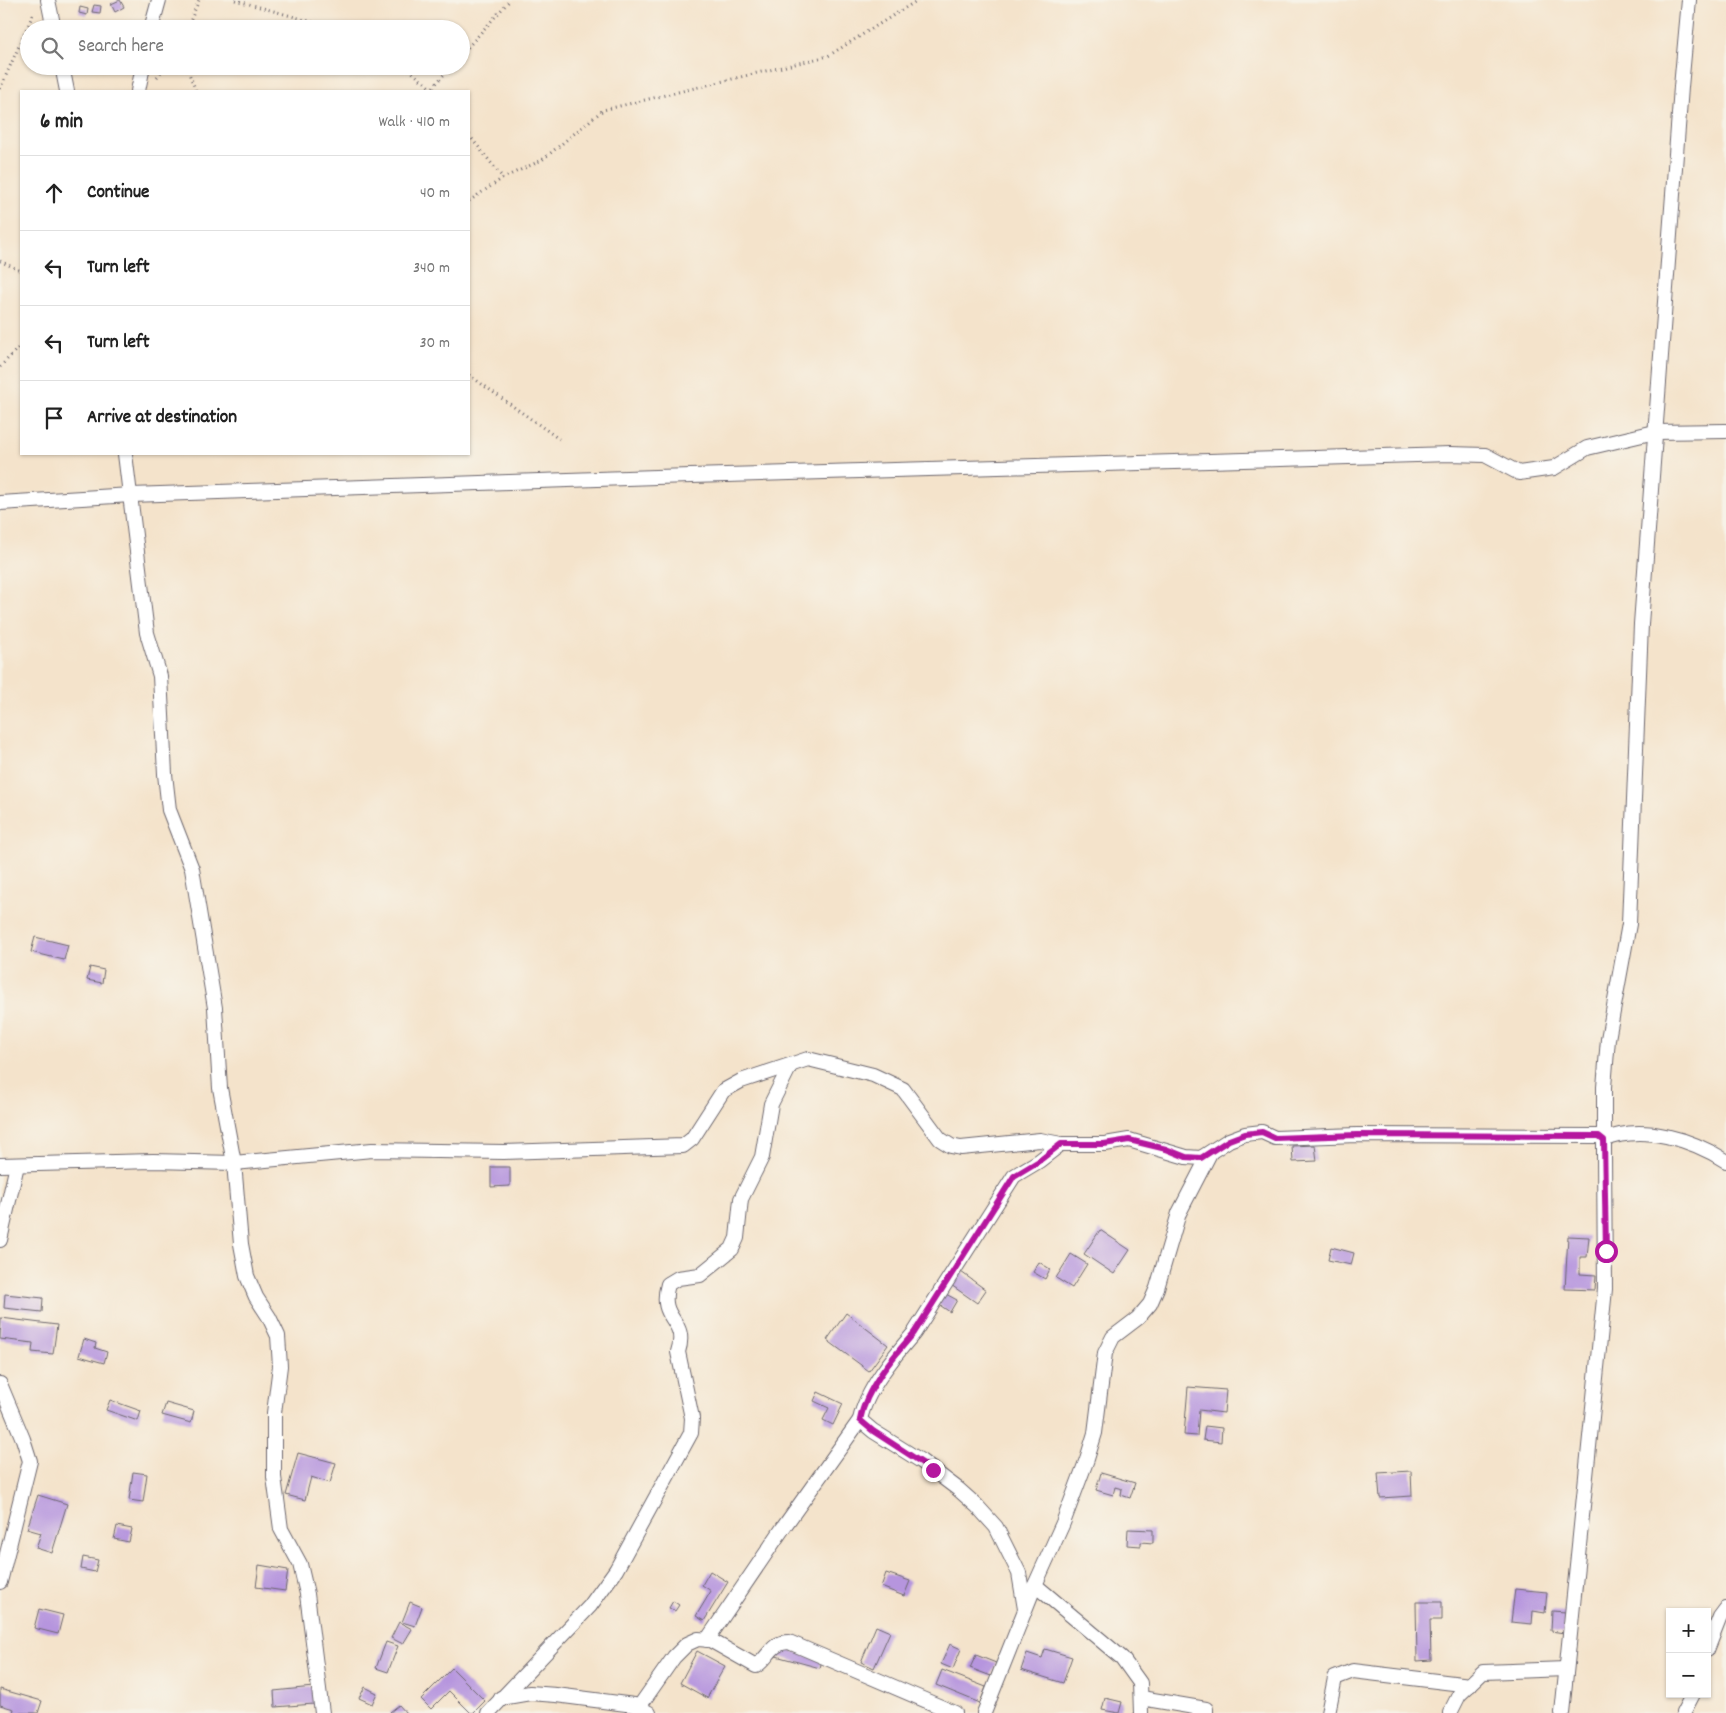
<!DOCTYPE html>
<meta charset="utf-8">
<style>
:root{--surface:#fff;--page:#f6f6f6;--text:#222;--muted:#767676;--line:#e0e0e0}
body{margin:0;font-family:Dekko,sans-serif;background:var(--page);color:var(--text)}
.controls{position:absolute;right:15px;bottom:15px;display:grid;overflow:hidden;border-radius:0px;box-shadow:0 1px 4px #0004}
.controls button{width:45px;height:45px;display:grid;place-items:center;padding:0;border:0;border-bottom:1px solid var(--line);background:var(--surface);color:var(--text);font:25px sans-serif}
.stop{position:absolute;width:15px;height:15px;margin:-11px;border:4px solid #b5179e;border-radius:50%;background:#fff}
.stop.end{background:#b5179e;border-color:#fff;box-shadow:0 1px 5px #0008}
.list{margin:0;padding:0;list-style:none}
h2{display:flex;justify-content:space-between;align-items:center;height:65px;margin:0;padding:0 20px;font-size:21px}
h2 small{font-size:16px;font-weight:400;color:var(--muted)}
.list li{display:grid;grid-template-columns:32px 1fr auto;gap:15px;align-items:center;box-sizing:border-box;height:75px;padding:0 20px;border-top:1px solid var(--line)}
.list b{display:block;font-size:19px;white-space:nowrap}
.list em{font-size:16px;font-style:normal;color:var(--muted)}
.icon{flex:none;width:28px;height:28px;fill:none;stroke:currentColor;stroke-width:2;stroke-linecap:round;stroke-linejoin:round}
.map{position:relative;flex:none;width:1726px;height:1713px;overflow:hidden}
.search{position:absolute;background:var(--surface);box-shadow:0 1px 4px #0004;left:20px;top:20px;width:450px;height:55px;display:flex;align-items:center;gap:12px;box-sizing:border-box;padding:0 18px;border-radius:28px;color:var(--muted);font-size:19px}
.panel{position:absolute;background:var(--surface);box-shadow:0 1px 4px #0004;left:20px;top:90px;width:450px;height:365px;border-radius:0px}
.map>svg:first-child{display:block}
.building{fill:#b695de}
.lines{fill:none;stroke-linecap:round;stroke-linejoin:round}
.minor-casing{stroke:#6c666d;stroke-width:16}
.path{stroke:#6c666d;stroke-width:3;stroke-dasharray:1 4;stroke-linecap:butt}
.minor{stroke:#fff;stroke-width:14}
.route{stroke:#b5179e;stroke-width:6}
</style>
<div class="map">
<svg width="1726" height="1713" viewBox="0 0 1726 1713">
<rect width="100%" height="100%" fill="#f7f3e8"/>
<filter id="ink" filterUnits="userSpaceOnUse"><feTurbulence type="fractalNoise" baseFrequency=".02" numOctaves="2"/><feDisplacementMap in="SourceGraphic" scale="10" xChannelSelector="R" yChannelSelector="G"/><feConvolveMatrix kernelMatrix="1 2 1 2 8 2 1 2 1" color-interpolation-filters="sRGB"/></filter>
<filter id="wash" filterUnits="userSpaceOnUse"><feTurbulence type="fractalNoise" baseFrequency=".0096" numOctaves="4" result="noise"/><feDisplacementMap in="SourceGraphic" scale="20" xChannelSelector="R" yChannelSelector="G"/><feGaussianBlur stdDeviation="1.12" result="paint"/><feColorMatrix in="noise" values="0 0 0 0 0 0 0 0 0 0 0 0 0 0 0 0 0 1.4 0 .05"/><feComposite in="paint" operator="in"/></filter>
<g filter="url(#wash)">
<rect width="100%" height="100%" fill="#f4e3cb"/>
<g id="blocks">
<g class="building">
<path d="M 120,0 L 124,7 L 115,12 L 111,4 Z"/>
<path d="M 94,5 L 101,6 L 100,13 L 92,12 Z"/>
<path d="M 80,7 L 88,9 L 87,15 L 79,13 Z"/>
<path d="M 83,22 L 90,24 L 89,29 L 81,29 Z"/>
<path d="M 35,937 L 68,945 L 64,960 L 31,952 Z"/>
<path d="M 90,967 L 104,970 L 102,983 L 87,980 Z"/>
<path d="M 1315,1145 L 1317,1161 L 1293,1162 L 1292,1146 Z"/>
<path d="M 491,1167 L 510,1167 L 510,1186 L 491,1187 Z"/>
<path d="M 1100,1230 L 1130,1250 L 1114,1274 L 1084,1254 Z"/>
<path d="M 1568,1236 L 1589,1237 L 1587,1257 L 1580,1257 L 1580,1274 L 1596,1275 L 1595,1290 L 1565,1289 Z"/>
<path d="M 1331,1247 L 1354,1253 L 1351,1265 L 1328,1260 Z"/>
<path d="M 1071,1254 L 1087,1264 L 1072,1288 L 1056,1278 Z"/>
<path d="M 1039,1262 L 1050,1269 L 1045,1279 L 1033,1272 Z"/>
<path d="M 961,1272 L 986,1290 L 977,1303 L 951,1285 Z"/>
<path d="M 944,1293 L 957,1300 L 950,1312 L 938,1304 Z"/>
<path d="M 5,1294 L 43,1298 L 42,1312 L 4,1308 Z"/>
<path d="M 846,1313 L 888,1345 L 869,1371 L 827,1340 Z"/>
<path d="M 1,1318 L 57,1325 L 53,1354 L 32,1352 L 33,1343 L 0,1339 Z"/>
<path d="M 84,1339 L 96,1343 L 95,1348 L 107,1352 L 104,1363 L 79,1356 Z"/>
<path d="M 1188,1387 L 1226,1390 L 1224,1413 L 1199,1410 L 1197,1436 L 1184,1435 Z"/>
<path d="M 818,1392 L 843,1404 L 833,1425 L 823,1420 L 829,1408 L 814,1401 Z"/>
<path d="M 110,1400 L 141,1411 L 138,1421 L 106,1410 Z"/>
<path d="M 166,1403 L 194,1411 L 191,1423 L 162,1415 Z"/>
<path d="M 1205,1426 L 1222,1428 L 1221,1442 L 1203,1440 Z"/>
<path d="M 298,1453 L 336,1463 L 330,1483 L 311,1477 L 305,1500 L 286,1495 Z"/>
<path d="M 1411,1471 L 1412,1496 L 1380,1498 L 1378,1473 Z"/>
<path d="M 133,1472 L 147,1474 L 143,1502 L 129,1500 Z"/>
<path d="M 1101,1473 L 1135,1483 L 1130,1498 L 1121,1495 L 1122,1489 L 1115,1487 L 1113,1495 L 1096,1490 Z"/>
<path d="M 38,1495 L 67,1504 L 52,1553 L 36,1548 L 41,1533 L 27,1529 Z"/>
<path d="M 117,1526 L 132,1529 L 129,1542 L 114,1539 Z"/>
<path d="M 1128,1529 L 1153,1530 L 1153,1543 L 1141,1542 L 1141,1546 L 1127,1545 Z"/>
<path d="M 83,1557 L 98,1560 L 95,1572 L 81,1569 Z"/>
<path d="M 259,1565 L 288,1570 L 285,1591 L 256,1587 Z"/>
<path d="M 710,1571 L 728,1582 L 704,1621 L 696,1616 L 711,1591 L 702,1585 Z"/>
<path d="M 886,1573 L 910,1581 L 904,1596 L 881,1587 Z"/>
<path d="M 1515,1589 L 1547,1592 L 1545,1613 L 1533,1611 L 1532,1624 L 1511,1622 Z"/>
<path d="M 673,1601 L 679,1605 L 675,1611 L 669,1608 Z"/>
<path d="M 410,1602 L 422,1607 L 415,1626 L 402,1622 Z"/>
<path d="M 1416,1602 L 1442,1602 L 1442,1620 L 1430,1620 L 1431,1660 L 1417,1661 Z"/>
<path d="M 39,1609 L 63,1615 L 58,1634 L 34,1628 Z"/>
<path d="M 1552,1611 L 1566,1612 L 1564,1633 L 1551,1631 Z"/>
<path d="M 399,1622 L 412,1629 L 403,1644 L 391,1638 Z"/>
<path d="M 876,1626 L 890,1632 L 874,1668 L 861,1662 Z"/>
<path d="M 386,1642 L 398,1646 L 388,1672 L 376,1668 Z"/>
<path d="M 950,1644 L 961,1649 L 953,1669 L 941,1664 Z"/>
<path d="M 779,1647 L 822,1660 L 820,1668 L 776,1656 Z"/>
<path d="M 1045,1649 L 1072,1657 L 1063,1683 L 1021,1670 L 1027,1653 L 1042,1658 Z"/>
<path d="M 697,1651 L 725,1666 L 707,1698 L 680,1683 Z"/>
<path d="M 976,1655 L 996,1663 L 991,1676 L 970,1668 Z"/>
<path d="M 452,1668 L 485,1701 L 473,1713 L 471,1713 L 449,1691 L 431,1709 L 421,1699 Z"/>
<path d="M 942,1670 L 986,1687 L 980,1703 L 936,1685 Z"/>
<path d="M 313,1687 L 314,1704 L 275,1707 L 274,1691 Z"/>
<path d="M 365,1687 L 377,1693 L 372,1704 L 359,1698 Z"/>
<path d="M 0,1689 L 42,1701 L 38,1713 L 13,1713 L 14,1709 L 0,1705 Z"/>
<path d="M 1105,1698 L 1122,1702 L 1119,1713 L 1102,1710 Z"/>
<path d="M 399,1705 L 406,1713 L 391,1713 L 390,1712 Z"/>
</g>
</g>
</g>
<g filter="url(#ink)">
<use href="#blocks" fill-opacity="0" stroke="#6c666d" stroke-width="1"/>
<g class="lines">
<g class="minor-casing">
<g id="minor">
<path d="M 48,0 L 54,29"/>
<path d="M 1689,0 L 1681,87 L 1641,624 L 1629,924 L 1608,1039 L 1604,1087 L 1604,1140 C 1642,1123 1693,1140 1726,1161"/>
<path d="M 151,29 L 159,0"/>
<path d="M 62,66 L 67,91"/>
<path d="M 138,91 L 143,66"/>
<path d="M 125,454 L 147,633 L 160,676 L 165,774 L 169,810 L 192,869 L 215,1008 L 220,1088 L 234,1163 L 241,1244 L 247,1276 L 256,1297 L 269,1317 L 278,1336 L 280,1366 L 274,1413 L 274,1477 L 281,1529 L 300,1564 L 307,1594 L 322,1713"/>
<path d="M 0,503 L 131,495 L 656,477 L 1450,454 L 1485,455 L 1519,473 L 1554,468 L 1587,448 L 1655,432 L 1726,431"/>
<path d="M 0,1165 L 153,1161 L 234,1163 L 372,1150 L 504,1152 L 683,1146 L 692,1139 L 723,1091 L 741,1081 L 808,1059 L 873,1075 L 903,1089 L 940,1139 L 951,1146 L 961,1148 L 1040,1140 L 1061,1144 L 1105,1144 L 1129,1140 L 1186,1157 L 1201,1158 L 1229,1140 L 1245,1134 L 1262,1132 L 1275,1138 L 1357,1135 L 1599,1136 L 1604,1140 L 1604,1152 L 1605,1289 L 1562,1713"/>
<path d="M 0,1240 L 17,1165"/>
<path d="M 0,1384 L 23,1439 L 30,1461 L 0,1582"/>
<path d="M 1035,1585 L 1122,1658 L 1140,1683 L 1141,1713"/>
<path d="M 1025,1609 L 1019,1573 L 996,1527 L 977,1506 L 958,1489 L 921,1461 L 873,1431 L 860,1420 C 866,1390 894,1356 914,1333 L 1014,1176 L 1039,1161 L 1061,1144"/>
<path d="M 707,1640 L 783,1528 L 860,1420"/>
<path d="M 1707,1650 L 1720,1617 L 1726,1609"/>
<path d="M 501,1698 L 530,1693 L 556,1695 L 634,1705 L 649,1713"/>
<path d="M 1141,1698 L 1206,1709 L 1206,1713"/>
<path d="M 639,1707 L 674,1657 L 687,1644 L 698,1639 L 710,1640 L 756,1666 C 769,1658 771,1642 789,1642 L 955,1713"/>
<path d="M 488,1713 L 590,1606 L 616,1570 L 691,1433 L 692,1418 L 678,1352 C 689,1318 657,1322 668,1284 L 678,1278 L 700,1275 L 732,1249 L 737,1238 L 741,1199 L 762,1157 L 771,1104 L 790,1066"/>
<path d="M 984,1713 L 1035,1585 L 1063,1523 L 1087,1459 L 1095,1433 L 1105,1353 L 1113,1337 L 1138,1318 L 1150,1304 L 1157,1288 L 1179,1213 L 1210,1153"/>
<path d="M 1328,1713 L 1335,1678 L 1353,1671 L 1470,1685"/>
<path d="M 1450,1713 L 1459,1695 L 1483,1672 L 1566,1669"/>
<path d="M 1683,1713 L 1693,1694"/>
</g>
</g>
<g class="path">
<path d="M 235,0 L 337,29"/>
<path d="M 187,29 L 199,0"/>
<path d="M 461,55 L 510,0"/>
<path d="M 186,66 L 196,91"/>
<path d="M 405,66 L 434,91"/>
<path d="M 157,77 L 166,66"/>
<path d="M 0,89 L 34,12"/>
<path d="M 430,91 L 451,66"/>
<path d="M 469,135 L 503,178"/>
<path d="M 469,201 L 503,178 L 542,160 L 603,110 L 828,56 L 918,0"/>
<path d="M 0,261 L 21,271"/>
<path d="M 0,367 L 21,345"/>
<path d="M 469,375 L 559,439"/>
</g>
<use href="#minor" class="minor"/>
</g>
</g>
<g class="lines" filter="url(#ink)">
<path class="route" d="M 933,1470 L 873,1431 L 860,1420 C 866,1388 893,1357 914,1333 L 1014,1176 L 1039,1161 L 1061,1144 L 1104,1144 L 1129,1140 L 1166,1149 L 1186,1157 L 1201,1158 L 1229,1140 L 1245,1134 L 1262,1132 L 1275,1138 L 1357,1135 L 1599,1136 L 1604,1140 L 1606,1251"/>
</g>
</svg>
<div class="controls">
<button>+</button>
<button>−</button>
</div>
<div class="stop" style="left:1606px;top:1251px"></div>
<div class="stop end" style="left:933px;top:1470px"></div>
<div class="search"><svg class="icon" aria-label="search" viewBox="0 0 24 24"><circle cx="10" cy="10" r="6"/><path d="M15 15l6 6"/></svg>Search here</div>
<section class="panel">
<h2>6 min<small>Walk · 410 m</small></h2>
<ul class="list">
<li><svg class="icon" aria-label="ahead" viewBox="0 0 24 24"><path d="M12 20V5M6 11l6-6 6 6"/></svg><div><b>Continue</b></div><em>40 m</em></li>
<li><svg class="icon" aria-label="left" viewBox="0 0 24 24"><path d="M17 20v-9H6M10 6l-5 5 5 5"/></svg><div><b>Turn left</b></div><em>340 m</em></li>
<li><svg class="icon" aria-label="left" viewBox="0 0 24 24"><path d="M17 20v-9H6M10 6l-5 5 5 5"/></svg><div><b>Turn left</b></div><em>30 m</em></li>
<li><svg class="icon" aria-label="arrive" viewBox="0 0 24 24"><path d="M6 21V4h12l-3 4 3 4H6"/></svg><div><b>Arrive at destination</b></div></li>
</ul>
</section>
</div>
